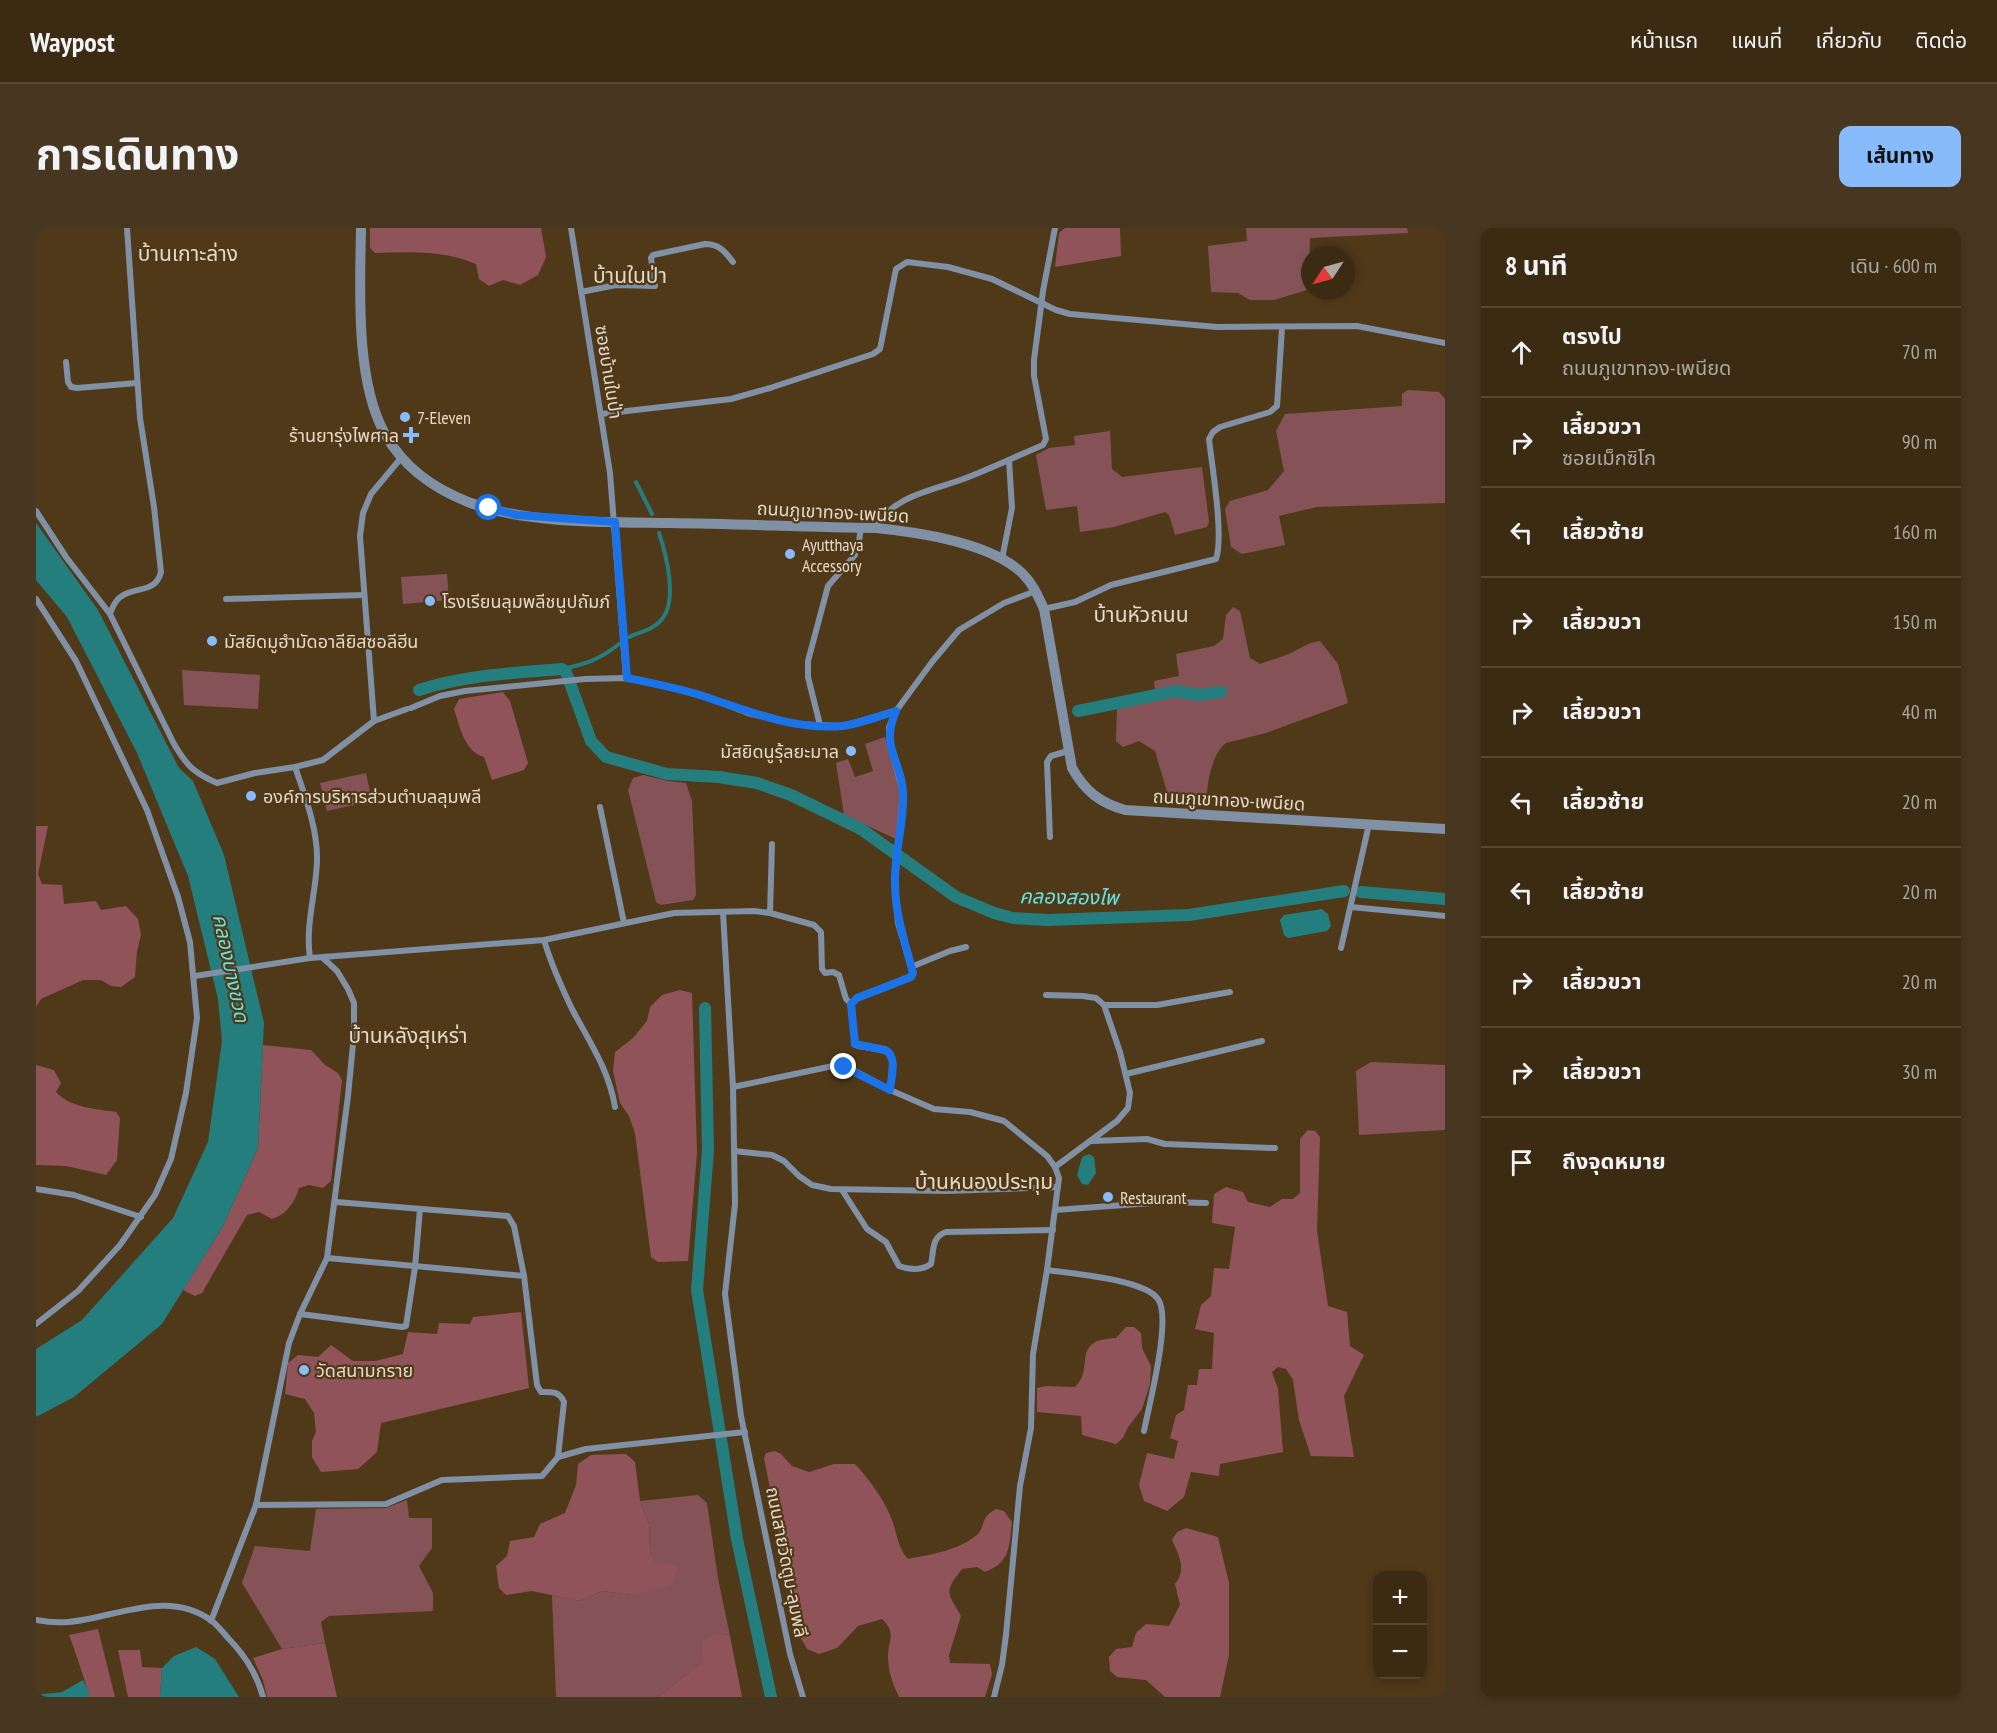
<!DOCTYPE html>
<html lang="th">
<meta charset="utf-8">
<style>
:root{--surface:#3c2b13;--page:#473721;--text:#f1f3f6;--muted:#aca7a0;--line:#554733;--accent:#87bbfb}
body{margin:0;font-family:"PT Sans Narrow","Noto Sans Thai",sans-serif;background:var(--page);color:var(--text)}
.controls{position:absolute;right:18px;bottom:18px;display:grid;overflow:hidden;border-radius:12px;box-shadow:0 3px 9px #0003}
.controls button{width:54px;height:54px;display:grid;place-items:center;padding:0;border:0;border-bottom:2px solid var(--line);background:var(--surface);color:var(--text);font:30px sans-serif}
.compass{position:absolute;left:1265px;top:18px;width:54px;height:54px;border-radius:50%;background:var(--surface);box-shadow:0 3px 9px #0003;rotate:234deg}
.stop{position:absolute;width:18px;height:18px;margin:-14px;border:4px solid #1a73e8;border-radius:50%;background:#fff}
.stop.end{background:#1a73e8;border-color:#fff;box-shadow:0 2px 6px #0008}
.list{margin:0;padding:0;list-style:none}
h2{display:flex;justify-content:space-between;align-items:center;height:78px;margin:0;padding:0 24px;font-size:26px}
h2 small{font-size:20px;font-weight:400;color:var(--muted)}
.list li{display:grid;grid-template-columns:39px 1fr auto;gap:18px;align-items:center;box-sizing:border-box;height:90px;padding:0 24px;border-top:2px solid var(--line)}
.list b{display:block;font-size:22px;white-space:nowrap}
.list p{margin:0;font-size:20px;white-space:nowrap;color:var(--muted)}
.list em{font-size:20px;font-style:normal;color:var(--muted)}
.icon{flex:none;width:33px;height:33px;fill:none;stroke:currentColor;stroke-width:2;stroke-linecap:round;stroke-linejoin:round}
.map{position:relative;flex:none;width:1409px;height:1469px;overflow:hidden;border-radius:12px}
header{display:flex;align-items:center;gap:36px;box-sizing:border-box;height:84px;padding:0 30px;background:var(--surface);border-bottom:2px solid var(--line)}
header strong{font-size:28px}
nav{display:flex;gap:33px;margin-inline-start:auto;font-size:21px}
.intro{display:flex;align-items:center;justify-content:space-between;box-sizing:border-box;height:144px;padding:0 36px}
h1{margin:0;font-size:42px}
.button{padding:15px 27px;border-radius:12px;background:var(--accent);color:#111;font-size:21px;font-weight:700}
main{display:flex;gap:36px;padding:0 36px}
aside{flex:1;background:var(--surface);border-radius:12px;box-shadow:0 3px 9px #0003}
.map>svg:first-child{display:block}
.green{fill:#855357}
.forest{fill:#905359}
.water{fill:#247e7d}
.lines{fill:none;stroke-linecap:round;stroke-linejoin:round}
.stream{stroke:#247e7d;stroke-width:4}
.canal{stroke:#247e7d;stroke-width:12}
.minor{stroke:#8090a5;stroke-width:6}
.tertiary{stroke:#8090a5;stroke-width:10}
.route{stroke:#1a73e8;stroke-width:8}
.poi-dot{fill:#87bbfb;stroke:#503919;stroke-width:2}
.labels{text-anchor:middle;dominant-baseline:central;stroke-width:4.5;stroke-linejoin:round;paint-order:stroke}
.street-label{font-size:18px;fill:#e5d8c6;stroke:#503919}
.poi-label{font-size:18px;fill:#e5d8c6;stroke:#503919;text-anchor:start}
.water-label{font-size:20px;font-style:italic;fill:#64e2e1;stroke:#503919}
.quarter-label{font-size:21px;fill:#e5d8c6;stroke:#503919}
</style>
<header>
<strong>Waypost</strong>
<nav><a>หน้าแรก</a><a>แผนที่</a><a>เกี่ยวกับ</a><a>ติดต่อ</a></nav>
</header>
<div class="intro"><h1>การเดินทาง</h1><a class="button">เส้นทาง</a></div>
<main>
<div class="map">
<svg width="1409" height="1469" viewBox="0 0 1409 1469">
<rect width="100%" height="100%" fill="#503919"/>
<g class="green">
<path d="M 1210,0 L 1371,0 L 1372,5 L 1274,10 L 1273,52 L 1271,62 L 1238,72 L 1214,72 L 1202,65 L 1175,64 L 1172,18 L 1211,13 Z"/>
<path d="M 1372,162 L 1403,164 L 1409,171 L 1409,275 L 1281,279 L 1243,288 L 1249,317 L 1206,326 L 1195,319 L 1189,281 L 1194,273 L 1232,262 L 1248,243 L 1240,203 L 1249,186 L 1366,178 L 1366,166 Z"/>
<path d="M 1074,203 L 1076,241 L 1086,249 L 1166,239 L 1173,294 L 1171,299 L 1139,307 L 1133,287 L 1129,284 L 1078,299 L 1044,304 L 1041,278 L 1010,282 L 1000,227 L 1013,220 L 1039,217 L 1038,208 Z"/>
<path d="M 411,346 L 413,372 L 367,376 L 365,349 Z"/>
<path d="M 1197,379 L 1204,383 L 1214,430 L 1224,436 L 1253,426 L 1274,415 L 1284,413 L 1302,436 L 1312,475 L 1230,505 L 1190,515 C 1176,525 1170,557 1171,574 L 1134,574 L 1119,523 L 1103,513 L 1087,519 L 1080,513 L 1081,480 L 1120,472 L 1118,453 L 1143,448 L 1140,426 L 1178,418 L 1187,411 L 1190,387 Z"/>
<path d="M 146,442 L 224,447 L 222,481 L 148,477 Z"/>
<path d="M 849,509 L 865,564 L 860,611 L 808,587 L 800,535 L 812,531 L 819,549 L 837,543 L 829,516 Z"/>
<path d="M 330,545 L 336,573 L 291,583 L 284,555 Z"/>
<path d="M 607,547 L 632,553 L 650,555 L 656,573 L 660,667 L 657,672 L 625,677 L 620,674 L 592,562 L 597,550 Z"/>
<path d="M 1335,834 L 1409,837 L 1409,902 L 1323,907 L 1320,843 Z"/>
<path d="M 662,1267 L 671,1275 L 682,1350 L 694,1408 L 682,1405 L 667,1433 L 622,1469 L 520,1469 L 516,1367 L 544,1373 L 567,1363 L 595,1367 L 634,1335 L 619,1335 L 614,1324 L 613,1296 L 604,1273 Z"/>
<path d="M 371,1272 L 373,1290 L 396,1290 L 396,1320 L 383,1338 L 397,1365 L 397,1383 L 293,1388 L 285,1394 L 289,1415 L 246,1421 L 206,1355 L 219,1318 L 274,1323 L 280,1281 L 350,1280 Z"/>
</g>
<g class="forest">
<path d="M 334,0 L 505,0 L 510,29 L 502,47 L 484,57 L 467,52 L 453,58 L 443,51 L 440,36 C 408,22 373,24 339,25 L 334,20 Z"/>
<path d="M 1029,0 L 1084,0 L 1085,28 L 1019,39 L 1023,5 Z"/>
<path d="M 467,464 L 474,473 L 492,535 L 488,542 L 456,552 L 448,529 C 428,523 424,499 418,481 L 423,471 Z"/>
<path d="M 0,598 L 12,598 L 2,646 L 6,656 L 26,657 L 28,676 L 60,673 L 65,682 L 90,678 L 102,691 L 105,707 L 101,723 L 99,749 L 85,759 L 75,758 L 65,752 L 47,752 L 5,771 L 0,779 Z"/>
<path d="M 644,762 L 656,765 L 661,925 L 652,1033 L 622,1034 L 615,1029 L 599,905 L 593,888 L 584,875 L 577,843 L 579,824 L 597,810 L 611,793 L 614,779 L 626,767 Z"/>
<path d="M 227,817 L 275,822 L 289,837 L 302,845 L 306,852 L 295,953 L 287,960 L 273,957 L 263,960 C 259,974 250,987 236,991 L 223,984 L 211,987 L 166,1065 L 159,1068 L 147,1062 L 187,998 L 222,920 Z"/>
<path d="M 0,837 L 18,842 L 25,855 L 20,864 C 34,880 61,881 80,884 L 84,890 L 81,932 L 70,947 L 30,938 L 0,937 Z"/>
<path d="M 1272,902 L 1279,903 L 1284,909 L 1281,1003 L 1292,1078 L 1311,1084 L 1314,1118 L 1328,1127 L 1308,1168 L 1318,1229 L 1275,1228 L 1263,1192 L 1257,1152 L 1250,1141 L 1242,1139 L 1236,1144 L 1242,1161 L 1247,1224 L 1184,1236 L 1183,1248 L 1155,1244 L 1148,1269 L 1131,1283 L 1108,1273 L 1103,1257 L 1111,1225 L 1138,1231 L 1142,1213 L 1134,1210 L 1140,1187 L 1148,1182 L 1152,1157 L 1161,1157 L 1163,1141 L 1176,1141 L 1178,1105 L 1159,1101 L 1165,1077 L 1175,1068 L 1178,1040 L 1193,1041 L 1199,999 L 1176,995 L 1178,966 L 1190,959 L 1207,964 L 1212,974 L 1234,979 L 1246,971 L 1257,971 L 1264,965 L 1264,911 Z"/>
<path d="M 485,1084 L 493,1160 L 345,1195 L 341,1224 L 322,1241 L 285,1244 L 276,1229 L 276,1213 L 280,1204 L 278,1185 L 269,1171 L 249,1166 L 252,1135 L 262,1127 L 282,1129 L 295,1117 L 317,1133 L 340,1133 L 367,1126 L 372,1104 L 401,1106 L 403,1095 L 434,1096 L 437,1089 Z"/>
<path d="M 1090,1099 L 1098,1099 L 1105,1105 L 1106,1120 L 1115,1138 L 1114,1156 L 1106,1181 L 1092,1199 L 1087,1210 L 1080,1216 L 1046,1207 L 1045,1188 L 1001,1184 L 1001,1160 L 1010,1158 L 1039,1159 C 1060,1139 1033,1112 1080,1110 Z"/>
<path d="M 739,1223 L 745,1226 L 756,1238 L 773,1244 L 798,1236 L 819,1236 C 833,1251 846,1269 854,1287 C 861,1302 861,1320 872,1331 C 896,1326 921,1323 941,1307 C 950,1299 943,1290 960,1281 L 968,1283 L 976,1294 C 973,1318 975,1334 949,1344 L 941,1339 L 926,1341 C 908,1364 911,1364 925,1388 L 913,1427 L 914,1435 L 954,1436 L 956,1446 L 949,1469 L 863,1469 C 857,1456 853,1446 852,1431 C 851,1413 862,1406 846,1391 L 822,1398 L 801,1420 L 783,1426 L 771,1421 L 763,1407 L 728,1230 L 730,1225 Z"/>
<path d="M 590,1226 L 599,1234 L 604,1273 L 613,1296 L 614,1324 L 619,1334 L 634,1335 L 642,1340 L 635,1358 L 595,1367 L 567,1363 L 544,1373 L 496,1363 L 470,1367 L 463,1360 L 460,1338 L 471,1328 L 474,1313 L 498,1309 L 504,1296 L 529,1285 L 540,1257 L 542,1236 L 555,1227 Z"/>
<path d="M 1150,1300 L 1182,1309 L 1193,1355 L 1193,1427 L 1184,1469 L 1129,1469 L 1110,1452 L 1081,1449 L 1074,1443 L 1073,1429 L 1080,1421 L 1096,1419 L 1100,1405 L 1110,1396 L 1133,1398 L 1144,1377 L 1139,1356 C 1151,1342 1143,1327 1136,1312 L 1141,1304 Z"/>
<path d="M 62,1401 L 79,1469 L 53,1469 C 53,1463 37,1417 33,1407 Z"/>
<path d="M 682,1405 L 694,1408 L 706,1469 L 622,1469 L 667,1433 L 667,1412 Z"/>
<path d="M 289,1415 L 301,1469 L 231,1469 L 227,1452 L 217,1430 L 246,1421 Z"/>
<path d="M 82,1422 L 104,1422 L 106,1439 L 126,1440 L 124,1469 L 92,1469 Z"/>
</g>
<g class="water">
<path d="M 0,295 L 62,382 L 143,540 L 157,553 L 188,627 L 228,795 L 222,920 L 187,998 L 126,1096 L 38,1169 L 0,1189 L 0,1121 L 46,1092 L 137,990 L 172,914 L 186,813 L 182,771 L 152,648 L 101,525 L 31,389 L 0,352 Z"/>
<path d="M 1286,681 L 1292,686 L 1295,698 L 1291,703 L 1252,710 L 1248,707 L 1244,692 L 1248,687 Z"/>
<path d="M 1053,926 L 1058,929 L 1060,945 L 1052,957 L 1046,956 L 1041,947 L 1046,929 Z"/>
<path d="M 160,1419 L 179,1431 L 203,1469 L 124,1469 L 126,1440 L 138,1428 Z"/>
<path d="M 47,1452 L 53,1464 L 53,1469 L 0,1469 L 0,1467 L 26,1464 Z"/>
</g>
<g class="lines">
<g class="stream">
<path d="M 600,254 L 616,286"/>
<path d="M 593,409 C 604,404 619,401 626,391 C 642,372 630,326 623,305"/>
<path d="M 526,441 C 550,436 563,432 583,416"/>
</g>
<g class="canal">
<path d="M 383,462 C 429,447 478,445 526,441 L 530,444 L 555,513 L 570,529 L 631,546 L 683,549 L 721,555 L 755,567 L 825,601 L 920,669 L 958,685 L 977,690 L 1012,692 L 1153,687 L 1308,663"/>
<path d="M 1042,483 L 1140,463 L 1162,467 L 1185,464"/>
<path d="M 1325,664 L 1409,671"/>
<path d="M 669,780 L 672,922 L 661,1062 L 701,1311 L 735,1469"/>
</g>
<g class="minor">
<path d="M 535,0 L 574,245 L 590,450"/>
<path d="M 545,64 L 580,57 L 619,58 L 615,30 L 617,27 L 669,16 C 684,16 689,24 697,34"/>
<path d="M 30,134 L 32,154 L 35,159 L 41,160 L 101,155"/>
<path d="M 565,186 L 695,171 L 734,160 L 837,126 L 844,121 L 860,41 L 871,34 L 912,39 L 956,51 L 1020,82 L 1034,86 L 1181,99 L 1321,98 L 1409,115"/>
<path d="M 0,283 L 30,329 L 74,386 L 138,516 C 151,538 158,545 181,555 L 219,545 L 259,539 L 287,532 L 338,493 L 371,481"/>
<path d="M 840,300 C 856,267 899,262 930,250 C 956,240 981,228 1007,217 L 1010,211 L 998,148 L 998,132 L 1007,63 L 1019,0"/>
<path d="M 822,321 L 825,299"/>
<path d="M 966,331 L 976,280 L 973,232"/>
<path d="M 0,371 L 40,433 L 111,582 L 142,669 L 154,714 L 161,790 L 150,865 L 135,931 L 119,967 L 84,1017 L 42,1063 L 0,1096"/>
<path d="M 190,371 L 328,367"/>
<path d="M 1008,381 L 1039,374 L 1075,357 L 1180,331 C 1188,308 1176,238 1173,211 L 1177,204 L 1184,199 L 1234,184 L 1241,178 L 1246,100"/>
<path d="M 74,386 C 76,380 79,374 83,370 C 98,357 119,367 125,344 L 118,279 L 104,190 L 91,0"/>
<path d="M 375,480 L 404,468 L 429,463 L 549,451 L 590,450 L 634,459 L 667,468 L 712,485 L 757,496 L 807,498 L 860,483"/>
<path d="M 338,493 L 324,308 L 327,285 L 335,266 L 365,230"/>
<path d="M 784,497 L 772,449 L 772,433 L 792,358 L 819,327"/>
<path d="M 564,579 L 588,695"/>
<path d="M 1014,609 L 1011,534 L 1015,528 L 1032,523"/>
<path d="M 1315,679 L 1409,688"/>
<path d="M 687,684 L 697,859 L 699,976 L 689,1066 L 705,1188 L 754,1426 L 767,1469"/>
<path d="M 734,685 L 778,697 L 785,704 L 786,741 L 789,745 L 797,744 L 803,747 L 810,771 L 815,776"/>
<path d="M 508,712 C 515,736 525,758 536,781 C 553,813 573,842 579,879"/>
<path d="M 1305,720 L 1333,596"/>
<path d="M 274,730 L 508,712 L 638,685 L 718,683 L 734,685 L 736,616"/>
<path d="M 875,739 L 914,723 L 930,719"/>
<path d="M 159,748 L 274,730 C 269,697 280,666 281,633 C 282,602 269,568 259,539"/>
<path d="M 1010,767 L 1047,768 L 1060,770 L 1068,777 L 1084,824 L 1094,865 L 1092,880 L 1081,893 L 1019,939"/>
<path d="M 1068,777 L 1121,777 L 1194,764"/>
<path d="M 1090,846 L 1226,813"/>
<path d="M 697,859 L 797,838 L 808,839 L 819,843 L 854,862 L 898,881 L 934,884 L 968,893 L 1011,928 L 1019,939 L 1023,950 L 1011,1042 L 997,1126 L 995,1200 L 984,1258 L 970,1407 L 966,1437 L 958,1469"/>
<path d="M 854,862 C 857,822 863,824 822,818 L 819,815 L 815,776 L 821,770 L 875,749 L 877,745 L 862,695 L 859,654 L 867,564 L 854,516 L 853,499 L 860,483 L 896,434 L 923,402 L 968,375 L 1000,363"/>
<path d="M 1056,913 L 1111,911 L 1129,916 L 1239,920"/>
<path d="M 698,923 L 736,927 L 748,933 L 763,948 L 776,957 L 795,961 L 910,963 L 1022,959"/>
<path d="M 0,961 L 38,967 L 105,989"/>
<path d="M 806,962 L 831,1001 L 850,1014 L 863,1038 C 874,1042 885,1043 895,1036 C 898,1023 895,1009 910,1004 L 1017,1002"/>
<path d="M 1019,982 L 1130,974 L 1170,975"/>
<path d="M 291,1030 L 488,1048"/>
<path d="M 1011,1042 C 1036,1046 1108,1051 1122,1071 C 1136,1090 1113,1177 1108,1203"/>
<path d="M 264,1086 L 366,1099 L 370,1098 L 379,1039 L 384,981"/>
<path d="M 522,1229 L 550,1221 L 709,1204"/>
<path d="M 220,1277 L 350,1276 L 406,1252 L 506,1248 L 522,1229 L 528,1174 C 523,1163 516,1164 505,1164 L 501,1157 L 488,1048 L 478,998 L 472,988 L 300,974"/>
<path d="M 0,1392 C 11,1394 21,1395 32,1394 C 79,1390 132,1360 176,1393 C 182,1398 187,1404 192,1410 C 208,1426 221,1447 227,1469"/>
<path d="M 175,1393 L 220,1277 L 253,1115 L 264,1086 L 291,1030 L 312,868 L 318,806 L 318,775 L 312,761 L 301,743 L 287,730"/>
</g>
<path class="tertiary" d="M 325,0 C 324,60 319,153 349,206 C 368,240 397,260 432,274 C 489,296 573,294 635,295 C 703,296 772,299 840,300 C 882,304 956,315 987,346 C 997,356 1002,368 1008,381 L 1036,540 C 1049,563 1064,575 1089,582 L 1409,601"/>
</g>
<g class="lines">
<path class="route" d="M 453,280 L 481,287 L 579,294 L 591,450 C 616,455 642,460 667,468 C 712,483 757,502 806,498 C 824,496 843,488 860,483 C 844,520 864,529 867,563 C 869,593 858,624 859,655 C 859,686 869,714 877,745 L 875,749 L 821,770 L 815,776 L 819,816 L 849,822 C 862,828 855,850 854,862 L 808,839"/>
</g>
<g class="poi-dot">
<circle cx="369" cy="189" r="6"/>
<path d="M372 198h6v6h6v6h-6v6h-6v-6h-6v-6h6z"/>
<circle cx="754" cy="326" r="6"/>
<circle cx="394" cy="373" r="6"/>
<circle cx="176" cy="413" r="6"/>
<circle cx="815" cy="523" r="6"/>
<circle cx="215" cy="568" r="6"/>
<circle cx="1072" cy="969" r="6"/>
<circle cx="268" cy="1142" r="6"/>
</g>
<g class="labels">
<g class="street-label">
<text transform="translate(573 144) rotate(81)">ซอยบ้านในป่า</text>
<text transform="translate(797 284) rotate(3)">ถนนภูเขาทอง-เพนียด</text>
<text transform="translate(1193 572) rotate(3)">ถนนภูเขาทอง-เพนียด</text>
<text transform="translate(751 1334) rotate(79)">ถนนสายวัดตูม-ลุมพลี</text>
</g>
<g class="poi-label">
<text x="381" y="189">7-Eleven</text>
<text x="363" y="207" text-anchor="end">ร้านยารุ่งไพศาล</text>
<text x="766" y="316">Ayutthaya<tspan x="766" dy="21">Accessory</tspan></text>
<text x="406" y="373">โรงเรียนลุมพลีชนูปถัมภ์</text>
<text x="188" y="413">มัสยิดมูฮำมัดอาลียิสซอลีฮีน</text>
<text x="803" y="523" text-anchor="end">มัสยิดนูรุ้ลยะมาล</text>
<text x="227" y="568">องค์การบริหารส่วนตำบลลุมพลี</text>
<text x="1084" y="969">Restaurant</text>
<text x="280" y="1142">วัดสนามกราย</text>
</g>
<g class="water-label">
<text transform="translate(1033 669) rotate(1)">คลองสองไพ</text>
<text transform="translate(195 740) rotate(78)">คลองบางขวด</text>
</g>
<g class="quarter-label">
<text x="152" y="25">บ้านเกาะล่าง</text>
<text x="594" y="47">บ้านในป่า</text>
<text x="1105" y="386">บ้านหัวถนน</text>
<text x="372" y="807">บ้านหลังสุเหร่า</text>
<text x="948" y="953">บ้านหนองประทุม</text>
</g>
</g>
</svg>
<div class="controls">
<button>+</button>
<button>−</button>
</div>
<svg class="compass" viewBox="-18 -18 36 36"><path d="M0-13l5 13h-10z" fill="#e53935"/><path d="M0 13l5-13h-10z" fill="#aca7a0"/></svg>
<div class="stop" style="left:453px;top:280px"></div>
<div class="stop end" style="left:808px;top:839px"></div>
</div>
<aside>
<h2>8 นาที<small>เดิน · 600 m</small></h2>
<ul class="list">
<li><svg class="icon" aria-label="ahead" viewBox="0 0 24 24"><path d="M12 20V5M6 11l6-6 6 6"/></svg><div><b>ตรงไป</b><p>ถนนภูเขาทอง-เพนียด</p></div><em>70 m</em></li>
<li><svg class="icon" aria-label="right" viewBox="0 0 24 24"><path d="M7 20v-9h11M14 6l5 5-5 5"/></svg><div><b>เลี้ยวขวา</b><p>ซอยเม็กซิโก</p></div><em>90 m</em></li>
<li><svg class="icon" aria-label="left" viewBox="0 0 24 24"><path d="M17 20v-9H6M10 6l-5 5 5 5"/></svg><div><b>เลี้ยวซ้าย</b></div><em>160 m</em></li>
<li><svg class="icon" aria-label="right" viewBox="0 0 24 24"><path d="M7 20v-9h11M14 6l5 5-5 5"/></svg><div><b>เลี้ยวขวา</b></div><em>150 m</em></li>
<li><svg class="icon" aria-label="right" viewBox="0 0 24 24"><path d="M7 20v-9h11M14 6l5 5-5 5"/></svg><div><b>เลี้ยวขวา</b></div><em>40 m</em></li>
<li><svg class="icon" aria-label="left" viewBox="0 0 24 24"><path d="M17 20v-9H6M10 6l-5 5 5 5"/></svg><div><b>เลี้ยวซ้าย</b></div><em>20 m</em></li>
<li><svg class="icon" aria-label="left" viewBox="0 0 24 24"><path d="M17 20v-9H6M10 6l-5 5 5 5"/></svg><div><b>เลี้ยวซ้าย</b></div><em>20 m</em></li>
<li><svg class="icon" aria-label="right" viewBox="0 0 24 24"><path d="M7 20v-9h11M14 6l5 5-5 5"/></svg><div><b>เลี้ยวขวา</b></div><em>20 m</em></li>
<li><svg class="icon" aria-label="right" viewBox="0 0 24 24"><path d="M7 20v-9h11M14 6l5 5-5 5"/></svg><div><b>เลี้ยวขวา</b></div><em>30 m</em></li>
<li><svg class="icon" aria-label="arrive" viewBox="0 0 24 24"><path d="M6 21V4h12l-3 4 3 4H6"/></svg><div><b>ถึงจุดหมาย</b></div></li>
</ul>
</aside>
</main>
